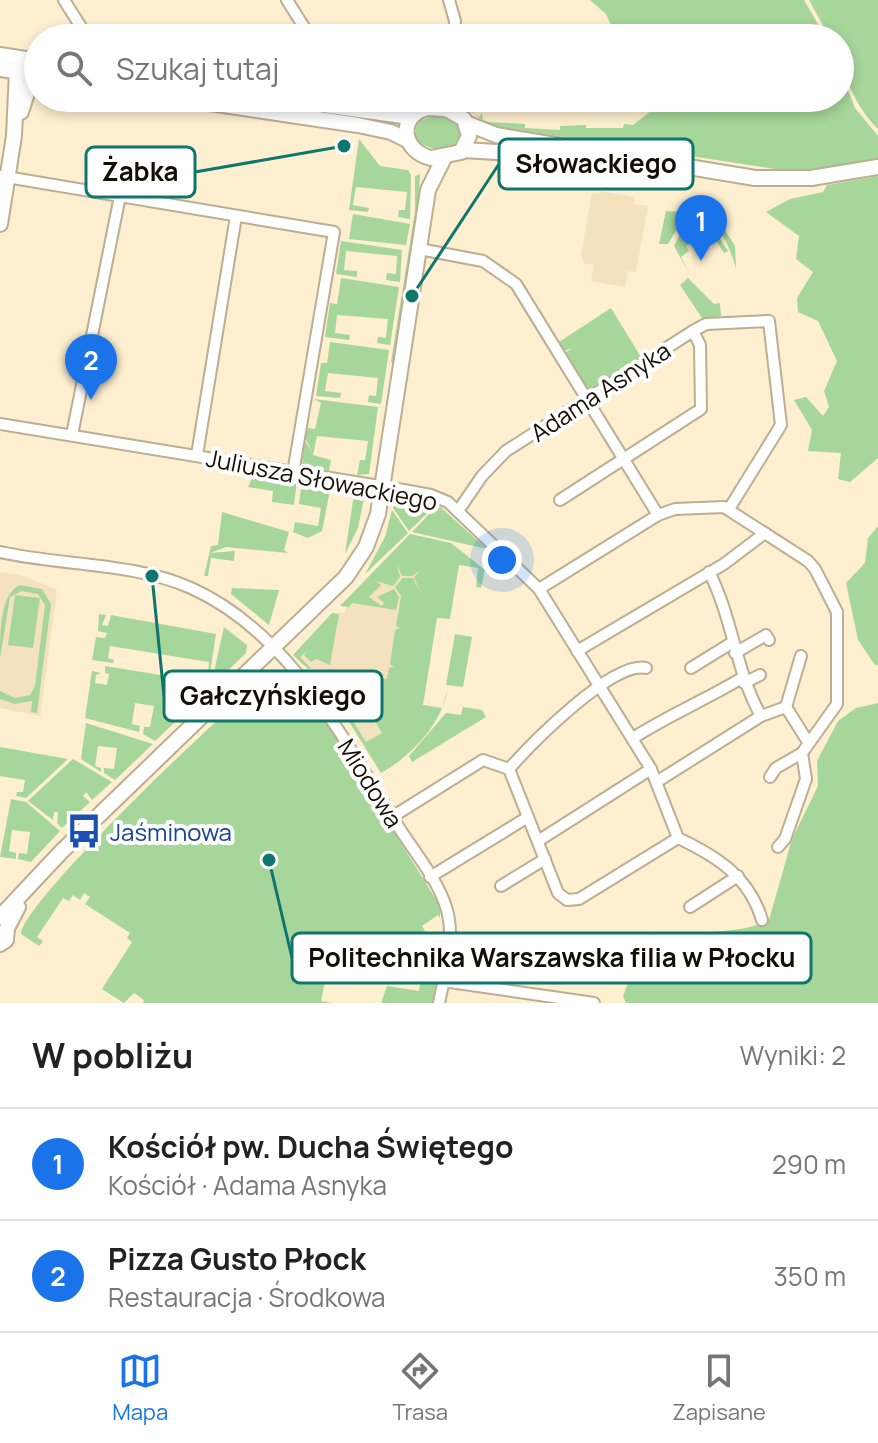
<!DOCTYPE html>
<html lang="pl">
<meta charset="utf-8">
<style>
:root{--surface:#fff;--page:#f6f6f6;--text:#222;--muted:#767676;--line:#e0e0e0;--accent:#1a73e8}
body{margin:0;font-family:Manrope,sans-serif;background:var(--page);color:var(--text)}
.you{position:absolute;left:502px;top:560px;width:28px;height:28px;margin:-20px;border:6px solid #fff;border-radius:50%;background:#1a73e8;box-shadow:0 0 0 12px #1a73e833}
.badge{display:grid;place-items:center;width:52px;height:52px;border-radius:50%;background:var(--accent);color:#fff;font-size:26px;font-weight:700}
.pin{position:absolute;translate:-50% -66px;filter:drop-shadow(0 2px 4px #0008)}
.pin::after{content:'';position:absolute;top:42px;width:28px;height:24px;background:inherit;clip-path:polygon(0 0,100% 0,50% 100%)}
.list{margin:0;padding:0;list-style:none}
h2{display:flex;justify-content:space-between;align-items:center;height:104px;margin:0;padding:0 32px;font-size:34px}
h2 small{font-size:26px;font-weight:400;color:var(--muted)}
.list li{display:grid;grid-template-columns:52px 1fr auto;gap:24px;align-items:center;box-sizing:border-box;height:112px;padding:0 32px;border-top:2px solid var(--line)}
.list b{display:block;font-size:30px;white-space:nowrap}
.list p{margin:0;font-size:26px;white-space:nowrap;color:var(--muted)}
.list em{font-size:26px;font-style:normal;color:var(--muted)}
.icon{flex:none;width:44px;height:44px;fill:none;stroke:currentColor;stroke-width:2;stroke-linecap:round;stroke-linejoin:round}
.map{position:relative;flex:none;width:878px;height:1003px;overflow:hidden}
.search{position:absolute;background:var(--surface);box-shadow:0 4px 12px #0003;left:24px;right:24px;top:24px;height:88px;display:flex;align-items:center;gap:20px;box-sizing:border-box;padding:0 28px;border-radius:44px;color:var(--muted);font-size:30px}
.sheet{height:328px;background:var(--surface)}
nav{display:flex;justify-content:space-around;align-items:center;box-sizing:border-box;height:112px;border-top:2px solid var(--line);background:var(--surface);font-size:22px;color:var(--muted)}
nav a{display:grid;justify-items:center;gap:4px}
nav .on{color:var(--accent)}
.map>svg:first-child{display:block}
.built{fill:#f3e2bd}
.green{fill:#a6d69a}
.lines{fill:none;stroke-linecap:round;stroke-linejoin:round}
.street-casing{stroke:#bcae92;stroke-width:14}
.secondary-casing{stroke:#bcae92;stroke-width:18}
.street{stroke:#fff;stroke-width:10}
.secondary{stroke:#fff;stroke-width:14}
.labels{text-anchor:middle;dominant-baseline:central;stroke-width:8;stroke-linejoin:round;paint-order:stroke}
.street-label{font-size:24px;fill:#140f05;stroke:#fff}
.transit-label{font-size:24px;fill:#164399;stroke:#fff;text-anchor:start}
.leader{fill:none;stroke:#0f766e;stroke-width:3}
.callout-dot{fill:#0f766e;stroke:#fff;stroke-width:3}
.callout{fill:#fff;stroke:#0f766e;stroke-width:3}
.callout-label{font-size:26px;text-anchor:middle;font-weight:bold;fill:#140f05}
</style>
<div class="map">
<svg width="878" height="1003" viewBox="0 0 878 1003">
<rect width="100%" height="100%" fill="#fdefd0"/>
<g class="built">
<path d="M 601,191 L 635,197 L 634,204 L 648,206 L 636,272 L 628,271 L 625,287 L 591,281 L 594,265 L 584,263 L 581,255 L 592,193 L 600,194 Z"/>
<path d="M 397,556 L 434,564 L 376,761 L 335,695 L 295,654 L 339,612 L 345,613 L 347,604 Z"/>
<path d="M 0,572 L 21,575 L 57,590 L 40,716 L 0,708 Z"/>
</g>
<g class="green">
<path d="M 590,0 L 804,0 L 826,38 L 617,38 L 606,14 Z"/>
<path d="M 809,0 L 878,0 L 878,129 C 854,105 840,71 840,38 L 830,38 Z"/>
<path d="M 840,70 L 855,108 L 878,136 L 878,160 L 818,171 L 788,171 L 499,127 C 482,120 471,117 465,98 L 470,98 L 474,114 L 479,117 L 482,113 L 483,120 L 488,122 L 525,124 L 525,128 L 560,130 L 560,126 L 586,125 L 586,128 L 623,128 L 624,124 L 633,125 L 656,107 L 649,98 L 840,98 Z"/>
<path d="M 435,115 L 450,118 L 460,127 L 460,138 L 453,147 C 440,151 424,149 415,138 L 417,122 Z"/>
<path d="M 359,139 L 380,166 L 408,170 L 411,175 L 410,219 L 398,217 L 399,210 L 405,210 L 407,192 L 356,187 L 353,205 L 369,208 L 368,212 L 349,210 Z"/>
<path d="M 420,174 L 418,213 L 395,364 L 391,362 L 415,212 L 415,176 Z"/>
<path d="M 878,176 L 878,458 L 850,482 L 838,479 L 841,453 L 808,451 L 812,430 L 794,400 L 806,397 L 823,416 L 829,407 L 824,391 L 837,361 L 818,321 L 798,312 L 797,298 L 813,272 L 796,259 L 799,236 L 766,212 L 790,199 L 823,192 L 827,185 Z"/>
<path d="M 666,211 L 715,214 L 735,246 L 736,269 C 730,247 713,200 683,223 C 675,229 673,237 668,244 L 659,244 Z"/>
<path d="M 353,214 L 410,224 L 406,245 L 349,239 Z"/>
<path d="M 698,221 L 712,227 L 728,251 L 724,253 L 713,236 L 705,241 L 702,236 L 686,246 L 689,251 L 681,257 L 690,275 L 674,246 L 683,228 Z"/>
<path d="M 341,241 L 402,250 L 400,282 L 386,280 L 387,273 L 396,274 L 397,256 L 346,251 L 344,270 L 357,271 L 357,277 L 336,274 Z"/>
<path d="M 341,278 L 399,287 L 390,345 L 377,343 L 378,337 L 386,338 L 388,319 L 337,315 L 335,333 L 350,335 L 349,340 L 325,337 L 330,303 L 337,304 Z"/>
<path d="M 688,278 L 714,304 L 720,303 L 721,316 L 702,318 L 680,285 Z"/>
<path d="M 611,308 L 641,357 L 589,390 L 565,353 L 572,348 L 564,351 L 559,342 Z"/>
<path d="M 330,342 L 389,350 L 381,404 L 368,402 L 369,395 L 376,396 L 378,378 L 328,373 L 325,391 L 341,393 L 340,398 L 316,396 L 321,363 L 327,363 Z"/>
<path d="M 314,399 L 378,407 L 369,474 L 357,475 L 360,460 L 365,460 L 368,441 L 317,436 L 313,455 L 331,460 L 329,471 L 302,465 L 305,441 L 313,453 L 305,438 L 308,428 L 315,429 L 321,403 Z"/>
<path d="M 253,475 L 297,480 L 294,505 L 272,502 L 273,491 L 248,487 Z"/>
<path d="M 302,481 L 331,485 L 322,531 L 308,538 L 293,532 L 295,522 L 318,526 L 321,508 L 299,504 Z"/>
<path d="M 340,487 L 365,493 L 358,528 L 345,554 L 354,494 L 342,491 Z"/>
<path d="M 398,496 L 436,505 L 409,531 L 393,508 Z"/>
<path d="M 438,505 L 487,549 L 412,532 Z"/>
<path d="M 392,510 L 408,533 L 365,574 L 385,537 Z"/>
<path d="M 222,512 L 289,532 L 284,550 L 288,553 L 226,547 L 210,553 L 235,551 L 234,561 L 211,558 L 208,576 L 204,576 L 211,546 L 218,545 Z"/>
<path d="M 878,526 L 878,665 L 875,665 L 858,640 L 846,583 L 865,563 L 868,538 Z"/>
<path d="M 410,534 L 451,543 L 485,570 L 481,588 L 476,587 L 478,568 L 459,565 L 450,619 L 437,618 L 423,705 L 442,708 L 448,688 C 442,723 413,755 381,773 L 338,704 L 312,675 L 317,670 L 330,673 L 334,680 L 331,686 L 366,742 L 382,733 L 354,686 L 347,685 L 341,677 L 351,676 L 355,684 L 367,687 L 369,676 L 387,679 L 389,668 L 394,667 L 390,664 L 395,630 L 400,628 L 396,626 L 401,596 L 395,587 L 403,578 L 413,578 L 421,594 L 414,577 L 421,570 L 412,576 L 402,576 L 397,564 L 400,577 L 393,586 L 376,581 L 381,585 L 369,597 L 382,606 L 384,603 L 377,597 L 394,589 L 399,597 L 396,610 L 352,603 L 349,607 L 340,606 Z"/>
<path d="M 20,585 L 42,589 L 51,604 L 37,713 L 31,712 L 32,701 L 15,704 L 0,699 L 0,691 L 15,698 L 30,695 L 35,686 L 45,605 L 38,594 L 22,591 L 10,597 L 0,659 C 0,634 0,593 20,585 Z"/>
<path d="M 232,588 L 279,590 L 269,625 L 231,594 Z"/>
<path d="M 15,595 L 40,598 L 33,648 L 8,645 Z"/>
<path d="M 332,613 L 339,614 L 330,665 L 316,659 L 311,662 L 304,655 L 308,650 L 300,657 L 311,668 L 308,669 L 293,655 Z"/>
<path d="M 99,614 L 106,615 L 102,625 L 108,626 L 111,615 L 216,634 L 209,680 L 200,678 L 201,675 L 208,675 L 209,662 L 110,646 L 108,658 L 114,660 L 113,663 L 92,660 L 96,637 L 105,638 L 107,633 L 98,631 Z"/>
<path d="M 224,627 L 247,645 L 246,653 L 215,683 L 212,681 Z"/>
<path d="M 455,634 L 472,637 L 463,687 L 446,685 Z"/>
<path d="M 105,666 L 210,683 L 213,686 L 155,741 L 143,734 L 144,727 L 150,727 L 154,706 L 135,703 L 132,724 L 140,726 L 139,732 L 85,718 L 92,671 L 101,673 L 96,675 L 95,683 L 107,685 L 109,674 L 105,673 Z"/>
<path d="M 276,670 L 287,673 L 314,703 L 440,906 L 440,918 L 438,915 L 422,926 L 425,931 L 420,934 L 434,958 L 440,956 L 443,961 L 435,1003 L 381,1003 L 387,986 L 419,991 L 424,964 L 413,961 L 411,968 L 400,966 L 402,953 L 368,947 L 366,955 L 332,947 L 321,1001 L 332,1003 L 143,1003 L 144,1000 L 134,993 L 124,1003 L 102,989 L 132,942 L 127,938 L 130,933 L 85,904 L 90,897 L 84,893 L 80,900 L 73,895 L 69,901 L 63,898 L 37,937 L 43,941 L 39,946 L 21,934 C 22,902 239,695 276,670 Z"/>
<path d="M 878,703 L 878,1003 L 626,1003 L 623,996 L 628,983 L 613,956 L 582,954 L 564,944 L 598,936 L 643,935 L 651,931 L 660,943 C 698,925 732,938 769,920 L 792,839 L 818,786 L 817,761 L 838,721 L 856,708 Z"/>
<path d="M 463,707 L 482,710 L 486,717 L 412,762 L 409,756 L 446,713 L 461,715 Z"/>
<path d="M 86,723 L 153,744 L 115,780 L 104,773 L 104,768 L 114,769 L 117,748 L 98,746 L 95,766 L 101,768 L 101,772 L 81,759 Z"/>
<path d="M 0,747 L 68,759 L 26,798 L 16,796 L 17,792 L 23,792 L 25,780 L 0,776 Z"/>
<path d="M 73,759 L 112,782 L 92,800 L 86,792 L 83,796 L 90,802 L 62,828 L 57,823 L 58,812 L 54,812 L 53,820 L 28,801 Z"/>
<path d="M 11,799 L 26,802 L 60,831 L 31,862 L 18,859 L 19,853 L 27,854 L 30,832 L 12,830 L 9,851 L 16,853 L 16,859 L 0,857 Z"/>
</g>
<g class="lines">
<g class="street-casing">
<g id="street">
<path d="M 64,0 L 88,38"/>
<path d="M 287,0 L 309,35 L 316,38"/>
<path d="M 449,0 L 455,21 L 454,38"/>
<path d="M 459,98 L 462,117"/>
<path d="M 0,176 L 334,232 L 293,473"/>
<path d="M 419,249 L 483,261 L 516,284 L 658,515"/>
<path d="M 0,424 L 398,489 L 431,495 L 448,502 L 539,589 L 651,769 L 678,838 C 716,856 749,876 762,920"/>
<path d="M 72,435 L 120,196"/>
<path d="M 197,455 L 236,216"/>
<path d="M 560,500 L 701,409 L 700,345 L 693,331"/>
<path d="M 458,511 L 482,476 L 506,451 L 693,331 L 706,324 L 769,321 L 781,425 L 729,509"/>
<path d="M 0,552 C 62,566 132,562 191,588 C 289,632 342,737 396,823 C 412,849 437,878 446,907 C 456,937 445,973 439,1003"/>
<path d="M 539,589 L 658,515 L 675,509 L 724,507 L 808,561 L 815,569 L 837,612 L 837,704 L 802,753 L 806,779 L 785,839 L 778,847"/>
<path d="M 577,651 L 724,564 L 765,533"/>
<path d="M 735,653 L 766,635 L 769,640"/>
<path d="M 646,668 C 613,660 530,745 509,769 L 558,893 L 567,900 L 579,899 L 678,838"/>
<path d="M 691,668 L 733,642"/>
<path d="M 744,683 L 760,675"/>
<path d="M 786,707 L 808,742"/>
<path d="M 761,716 L 786,707 L 801,656"/>
<path d="M 633,738 C 669,715 705,700 742,678"/>
<path d="M 770,777 L 776,768 L 802,753"/>
<path d="M 658,781 L 761,716 C 735,670 733,618 709,572"/>
<path d="M 392,817 L 483,760 L 509,769"/>
<path d="M 538,841 L 651,769"/>
<path d="M 430,877 L 528,817"/>
<path d="M 501,886 L 545,859"/>
<path d="M 690,907 L 738,876"/>
<path d="M 443,981 L 594,1003"/>
</g>
</g>
<g class="secondary-casing">
<g id="secondary">
<path d="M 0,55 L 38,61"/>
<path d="M 0,69 L 26,73"/>
<path d="M 176,98 L 358,125 L 391,132 L 407,140"/>
<path d="M 273,98 L 410,117"/>
<path d="M 428,108 L 446,109 L 464,119 L 469,136 L 461,152 L 431,158 C 401,151 397,115 428,108 Z"/>
<path d="M 21,112 L 33,74"/>
<path d="M 466,123 L 496,135 L 755,178 L 811,178 L 878,167"/>
<path d="M 463,150 L 578,157"/>
<path d="M 0,224 L 14,136 L 17,71"/>
<path d="M 0,917 L 62,851 L 346,577 L 366,547 L 378,514 L 428,190 L 444,158"/>
<path d="M 0,944 L 6,940 L 7,928 L 18,907"/>
</g>
</g>
<use href="#street" class="street"/>
<use href="#secondary" class="secondary"/>
</g>
<defs>
<g id="bus-bare" transform="scale(2.76)"><path d="M-5-6H5V4H4V6H2V4H-2V6H-4V4H-5ZM-3.5-4V0h7V-4ZM-3.5 1.2v1.5H-2V1.2ZM2 1.2v1.5H3.5V1.2Z" fill="#1a4fb4" stroke="#fff" stroke-width="2.5" paint-order="stroke"/></g>
</defs>
<g fill-rule="evenodd">
<use href="#bus-bare" x="84" y="831"/>
</g>
<g class="labels">
<g class="street-label">
<text transform="translate(600 391) rotate(-33)">Adama Asnyka</text>
<text transform="translate(322 479) rotate(11)">Juliusza Słowackiego</text>
<text transform="translate(371 783) rotate(58)">Miodowa</text>
</g>
<g class="transit-label">
<text x="110" y="831">Jaśminowa</text>
</g>
</g>
<path class="leader" d="M412 296L499 164M344 146L195 172M152 576L164 696M269 860L292 958"/>
<g class="callout-dot">
<circle cx="412" cy="296" r="8"/>
<circle cx="344" cy="146" r="8"/>
<circle cx="152" cy="576" r="8"/>
<circle cx="269" cy="860" r="8"/>
</g>
<g class="callout">
<rect x="499" y="139" width="194" height="50" rx="8"/>
<rect x="86" y="147" width="109" height="50" rx="8"/>
<rect x="164" y="671" width="218" height="50" rx="8"/>
<rect x="292" y="933" width="519" height="50" rx="8"/>
</g>
<g class="callout-label">
<text x="596" y="173">Słowackiego</text>
<text x="140" y="181">Żabka</text>
<text x="273" y="705">Gałczyńskiego</text>
<text x="552" y="967">Politechnika Warszawska filia w Płocku</text>
</g>
</svg>
<div class="you"></div>
<div class="pin badge" style="left:701px;top:261px">1</div>
<div class="pin badge" style="left:91px;top:400px">2</div>
<div class="search"><svg class="icon" aria-label="search" viewBox="0 0 24 24"><circle cx="10" cy="10" r="6"/><path d="M15 15l6 6"/></svg>Szukaj tutaj</div>
</div>
<section class="sheet">
<h2>W pobliżu<small>Wyniki: 2</small></h2>
<ul class="list">
<li><span class="badge">1</span><div><b>Kościół pw. Ducha Świętego</b><p>Kościół · Adama Asnyka</p></div><em>290 m</em></li>
<li><span class="badge">2</span><div><b>Pizza Gusto Płock</b><p>Restauracja · Środkowa</p></div><em>350 m</em></li>
</ul>
</section>
<nav>
<a class="on"><svg class="icon" aria-label="map" viewBox="0 0 24 24"><path d="M3 6l6-2 6 2 6-2v14l-6 2-6-2-6 2zM9 4v14M15 6v14"/></svg>Mapa</a>
<a><svg class="icon" aria-label="directions" viewBox="0 0 24 24"><path d="M12 3l9 9-9 9-9-9zM9 14v-3h6M13 9l2 2-2 2"/></svg>Trasa</a>
<a><svg class="icon" aria-label="saved" viewBox="0 0 24 24"><path d="M7 4h10v16l-5-4-5 4z"/></svg>Zapisane</a>
</nav>
